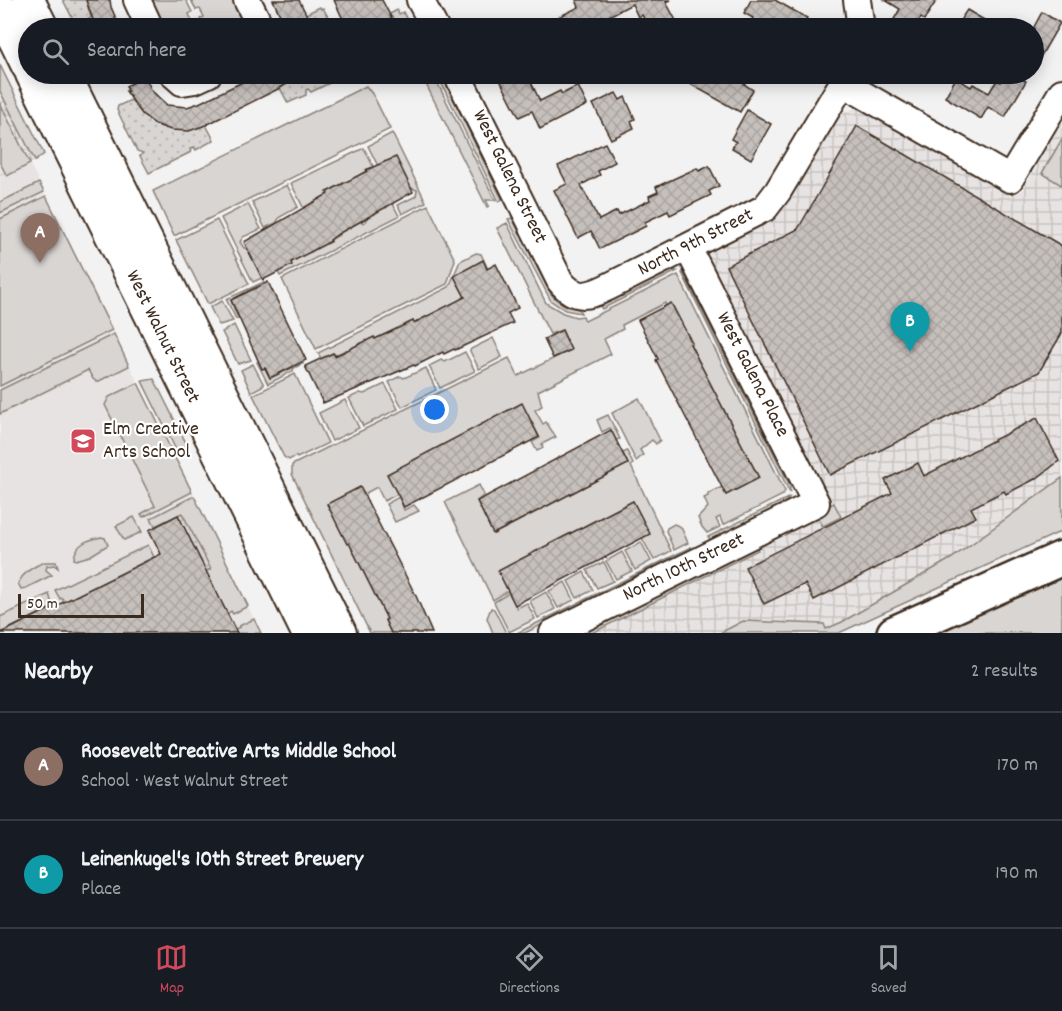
<!DOCTYPE html>
<meta charset="utf-8">
<style>
:root{--surface:#171b24;--page:#20242c;--text:#f1f3f6;--muted:#9ea1a6;--line:#363941;--accent:#d1495b}
body{margin:0;font-family:Dekko,sans-serif;background:var(--page);color:var(--text)}
.scale{position:absolute;left:18px;bottom:15px;width:126px;box-sizing:border-box;padding-left:6px;border:3px solid #3b2a1e;border-top:0;font-size:16px;line-height:21px;white-space:nowrap;color:#3b2a1e;-webkit-text-stroke:4px #fff;paint-order:stroke}
.you{position:absolute;left:435px;top:410px;width:21px;height:21px;margin:-15px;border:4px solid #fff;border-radius:50%;background:#1a73e8;box-shadow:0 0 0 9px #1a73e833}
.badge{display:grid;place-items:center;width:39px;height:39px;border-radius:50%;background:var(--accent);color:#fff;font-size:20px;font-weight:700}
.pin{position:absolute;translate:-50% -50px;filter:drop-shadow(0 2px 3px #0008)}
.pin::after{content:'';position:absolute;top:32px;width:21px;height:18px;background:inherit;clip-path:polygon(0 0,100% 0,50% 100%)}
.list{margin:0;padding:0;list-style:none}
h2{display:flex;justify-content:space-between;align-items:center;height:78px;margin:0;padding:0 24px;font-size:26px}
h2 small{font-size:20px;font-weight:400;color:var(--muted)}
.list li{display:grid;grid-template-columns:39px 1fr auto;gap:18px;align-items:center;box-sizing:border-box;height:108px;padding:0 24px;border-top:2px solid var(--line)}
.list b{display:block;font-size:22px;white-space:nowrap}
.list p{margin:0;font-size:20px;white-space:nowrap;color:var(--muted)}
.list em{font-size:20px;font-style:normal;color:var(--muted)}
.icon{flex:none;width:33px;height:33px;fill:none;stroke:currentColor;stroke-width:2;stroke-linecap:round;stroke-linejoin:round}
.map{position:relative;flex:none;width:1062px;height:633px;overflow:hidden}
.search{position:absolute;background:var(--surface);box-shadow:0 3px 15px #0003;left:18px;right:18px;top:18px;height:66px;display:flex;align-items:center;gap:15px;box-sizing:border-box;padding:0 21px;border-radius:33px;color:var(--muted);font-size:22px}
.sheet{height:294px;background:var(--surface)}
nav{display:flex;justify-content:space-around;align-items:center;box-sizing:border-box;height:84px;border-top:2px solid var(--line);background:var(--surface);font-size:16px;color:var(--muted)}
nav a{display:grid;justify-items:center;gap:3px}
nav .on{color:var(--accent)}
.map>svg:first-child{display:block}
.built{fill:#e6e3e2}
.industrial{fill:url(#industrial-grid)}
.grass{fill:#d8d5d2;stroke:#8a8078;stroke-width:1.5}
.garden{fill:url(#garden-dots);stroke:#8a8078;stroke-width:1.5}
.building{fill:url(#building-cross-hatch);stroke:#3b2a1e;stroke-width:1.5}
.lines{fill:none;stroke-linecap:round;stroke-linejoin:round}
.minor-casing{stroke:#3b2a1e;stroke-width:30}
.major-casing{stroke:#3b2a1e;stroke-width:36}
.highway-casing{stroke:#3b2a1e;stroke-width:38}
.minor{stroke:#fff;stroke-width:26}
.major{stroke:#fff;stroke-width:32}
.highway{stroke:#fff;stroke-width:33}
.labels{text-anchor:middle;dominant-baseline:central;stroke-width:4.5;stroke-linejoin:round;paint-order:stroke}
.street-label{font-size:20px;fill:#3b2a1e;stroke:#fff}
.poi-label{font-size:20px;fill:#3b2a1e;stroke:#fff;text-anchor:start}
</style>
<div class="map">
<svg width="1062" height="633" viewBox="0 0 1062 633">
<defs>
<pattern id="industrial-grid" width="8" height="8" patternUnits="userSpaceOnUse" patternTransform="scale(1.5)"><rect width="8" height="8" fill="#e6e3e2"/><path d="M0 4h8M4 0v8" fill="none" stroke="#c6c3c1"/></pattern>
<pattern id="garden-dots" width="8" height="8" patternUnits="userSpaceOnUse" patternTransform="scale(1.5)"><rect width="8" height="8" fill="#d8d5d2"/><path d="M2 2h.1M6 6h.1" fill="none" stroke="#bab7b4" stroke-width="1.8" stroke-linecap="round"/></pattern>
<pattern id="building-cross-hatch" width="8" height="8" patternUnits="userSpaceOnUse" patternTransform="scale(1.5)"><rect width="8" height="8" fill="#c6c0bd"/><path d="M0 0l8 8M0 8l8-8" fill="none" stroke="#aba5a2"/></pattern>
</defs>
<rect width="100%" height="100%" fill="#f3f2f2"/>
<filter id="ink" filterUnits="userSpaceOnUse"><feTurbulence type="fractalNoise" baseFrequency=".0167" numOctaves="2"/><feDisplacementMap in="SourceGraphic" scale="12" xChannelSelector="R" yChannelSelector="G"/><feConvolveMatrix kernelMatrix="1 2 1 2 8 2 1 2 1" color-interpolation-filters="sRGB"/></filter>
<g filter="url(#ink)">
<path class="built" d="M 30,164 L 114,334 L 261,633 L 0,633 L 0,179 Z"/>
<g class="industrial">
<path d="M 0,65 L 44,154 L 30,164 L 0,179 Z"/>
<path d="M 856,108 L 863,110 L 1006,192 L 1016,194 L 1023,190 L 1062,120 L 1062,478 L 952,558 L 842,622 L 826,629 L 743,621 L 720,633 L 578,633 L 828,510 L 830,507 L 709,259 L 710,253 L 715,249 L 769,222 L 777,215 L 837,118 L 844,112 Z"/>
</g>
<g class="grass">
<path d="M 150,0 L 186,0 L 192,12 L 189,14 L 193,23 L 197,21 L 201,28 L 163,28 Z"/>
<path d="M 191,0 L 233,0 L 247,28 L 205,28 L 200,19 L 204,17 L 200,9 L 196,10 Z"/>
<path d="M 397,10 L 399,14 L 403,12 L 411,28 L 398,28 L 392,17 L 389,17 L 390,14 Z"/>
<path d="M 0,65 L 44,154 L 35,161 L 0,91 Z"/>
<path d="M 421,74 L 433,74 L 495,200 L 486,200 L 489,206 L 487,207 Z"/>
<path d="M 437,74 L 441,74 L 502,199 L 499,202 Z"/>
<path d="M 366,86 L 373,95 L 390,129 L 174,236 L 153,191 Z"/>
<path d="M 0,103 L 30,164 L 7,176 L 0,163 Z"/>
<path d="M 392,133 L 426,202 L 402,214 L 398,205 L 416,196 L 417,190 L 411,188 L 384,161 L 378,166 L 368,146 Z"/>
<path d="M 1062,139 L 1062,183 L 1061,185 L 1042,173 Z"/>
<path d="M 364,148 L 374,168 L 367,169 L 367,171 L 356,177 L 357,179 L 345,182 L 327,192 L 328,194 L 319,199 L 320,201 L 310,204 L 304,209 L 291,183 Z"/>
<path d="M 39,183 L 44,192 L 0,213 L 0,202 Z"/>
<path d="M 287,185 L 298,207 L 280,217 L 276,223 L 265,228 L 252,202 Z"/>
<path d="M 46,196 L 112,330 L 0,386 L 0,219 Z"/>
<path d="M 392,202 L 399,216 L 280,276 L 277,270 L 301,257 L 300,255 L 311,252 L 326,242 L 327,244 L 331,242 L 330,240 L 339,235 L 338,233 L 361,221 L 363,223 L 366,221 L 365,219 L 375,214 L 374,211 L 385,206 L 386,208 Z"/>
<path d="M 248,204 L 261,229 L 243,237 L 240,242 L 244,248 L 247,248 L 262,278 L 253,282 L 221,218 Z"/>
<path d="M 428,205 L 455,260 L 447,284 L 316,349 L 282,279 Z"/>
<path d="M 512,218 L 551,294 C 558,303 568,308 579,309 L 581,313 L 565,310 L 551,301 L 508,219 Z"/>
<path d="M 217,220 L 249,284 L 208,304 L 176,240 Z"/>
<path d="M 507,223 L 546,303 L 563,313 L 576,317 L 583,316 L 585,321 L 678,275 L 785,491 L 783,495 L 723,525 L 720,517 L 716,519 L 720,527 L 707,533 L 702,527 L 698,518 L 708,507 L 704,498 L 708,496 L 708,494 L 722,487 L 726,495 L 759,478 L 690,344 L 691,342 L 672,304 L 666,306 L 665,303 L 622,325 L 623,329 L 604,339 L 611,354 L 538,391 L 542,406 L 535,410 L 543,424 L 546,422 L 556,437 L 542,444 L 543,448 L 537,451 L 532,442 L 540,438 L 522,404 L 427,453 L 398,494 L 384,501 L 377,487 L 364,494 L 360,488 L 349,543 L 387,619 L 385,621 L 391,633 L 370,633 L 292,474 L 292,465 L 509,358 L 518,376 L 571,350 L 562,330 L 550,334 L 497,228 Z"/>
<path d="M 476,253 L 481,254 L 488,269 L 482,261 L 454,276 L 466,299 L 428,319 L 426,317 L 414,323 L 413,321 L 387,336 L 386,334 L 375,339 L 374,337 L 361,346 L 360,343 L 347,352 L 346,350 L 335,355 L 333,353 L 322,360 L 318,353 L 449,287 L 460,261 Z"/>
<path d="M 671,270 L 677,271 L 602,309 L 600,306 Z"/>
<path d="M 683,272 L 790,486 L 790,493 L 682,273 Z"/>
<path d="M 264,282 L 231,300 L 237,316 L 240,317 L 236,319 L 226,299 Z"/>
<path d="M 222,301 L 233,321 L 219,325 L 210,307 Z"/>
<path d="M 234,325 L 251,360 L 238,364 L 222,332 Z"/>
<path d="M 114,334 L 129,366 L 97,382 L 93,379 L 88,370 L 0,414 L 0,390 Z"/>
<path d="M 493,338 L 502,357 L 479,369 L 470,351 L 471,349 Z"/>
<path d="M 465,352 L 475,371 L 440,388 L 429,366 L 441,360 L 445,362 Z"/>
<path d="M 261,360 L 270,378 L 304,363 L 294,368 L 293,371 L 268,384 L 257,362 Z"/>
<path d="M 253,364 L 264,385 L 251,392 L 241,370 Z"/>
<path d="M 426,368 L 436,390 L 402,407 L 389,382 L 400,376 L 404,378 Z"/>
<path d="M 295,374 L 328,443 L 297,458 L 296,456 L 289,460 L 284,457 L 253,395 Z"/>
<path d="M 154,379 L 187,445 L 176,450 L 142,381 Z"/>
<path d="M 138,383 L 192,492 L 143,517 L 141,514 L 155,506 L 105,405 L 109,397 Z"/>
<path d="M 385,384 L 398,409 L 363,426 L 349,398 L 360,393 L 364,394 Z"/>
<path d="M 639,398 L 660,440 L 656,444 L 652,440 L 640,450 L 643,455 L 636,461 L 612,413 Z"/>
<path d="M 345,400 L 359,428 L 332,441 L 319,413 Z"/>
<path d="M 608,415 L 620,439 L 616,440 L 610,428 L 602,432 L 597,420 Z"/>
<path d="M 627,451 L 633,464 L 631,466 L 671,551 L 654,560 L 642,538 L 649,534 L 633,501 L 538,550 L 508,591 L 493,600 L 445,502 L 479,485 L 484,495 L 477,501 L 494,534 L 628,464 L 623,453 Z"/>
<path d="M 1062,478 L 1062,531 L 839,633 L 720,633 L 743,621 L 824,624 L 826,629 L 842,622 L 952,558 Z"/>
<path d="M 194,496 L 248,606 L 233,614 L 231,611 L 227,614 L 206,571 L 210,569 L 182,513 L 155,526 L 151,518 Z"/>
<path d="M 399,497 L 404,510 L 414,505 L 419,511 L 395,522 L 386,504 Z"/>
<path d="M 790,497 L 784,503 L 712,540 L 708,537 Z"/>
<path d="M 834,503 L 841,517 L 823,526 L 818,518 L 819,513 L 828,510 L 830,505 Z"/>
<path d="M 134,517 L 142,532 L 124,540 L 116,526 Z"/>
<path d="M 674,524 L 681,527 L 688,543 L 674,550 L 666,531 L 667,528 Z"/>
<path d="M 101,537 L 105,538 L 108,545 L 90,556 L 76,560 L 74,559 C 75,544 87,540 101,537 Z"/>
<path d="M 641,542 L 651,561 L 635,570 L 625,551 Z"/>
<path d="M 755,544 L 758,550 L 592,633 L 578,633 Z"/>
<path d="M 148,545 L 154,557 L 64,602 L 62,598 L 60,599 L 55,590 Z"/>
<path d="M 691,547 L 691,550 L 525,633 L 517,633 Z"/>
<path d="M 622,552 L 632,571 L 616,579 L 606,561 Z"/>
<path d="M 45,562 L 56,562 L 58,568 L 54,565 L 47,566 L 46,570 L 52,575 L 26,588 L 21,589 L 18,583 C 24,572 33,566 45,562 Z"/>
<path d="M 604,562 L 613,581 L 597,588 L 587,570 Z"/>
<path d="M 584,572 L 593,590 L 577,598 L 568,581 Z"/>
<path d="M 1062,572 L 1062,633 L 931,633 Z"/>
<path d="M 565,582 L 574,600 L 558,608 L 549,591 Z"/>
<path d="M 546,592 L 555,609 L 538,618 L 530,601 Z"/>
<path d="M 509,593 L 517,608 L 527,603 L 535,619 L 509,632 L 494,602 Z"/>
<path d="M 49,594 L 53,607 L 0,633 L 0,617 Z"/>
<path d="M 491,608 L 494,609 L 506,633 L 493,633 L 487,618 Z"/>
<path d="M 254,619 L 261,633 L 237,633 L 235,629 L 240,627 L 239,626 Z"/>
</g>
<g class="garden">
<path d="M 63,0 L 86,0 L 91,18 L 79,24 L 77,21 L 75,23 Z"/>
<path d="M 320,7 L 321,9 L 323,8 L 334,28 L 310,28 L 306,14 Z"/>
<path d="M 298,74 L 348,74 L 311,92 L 308,89 L 306,90 L 306,95 L 288,103 L 280,88 L 294,79 Z"/>
<path d="M 131,100 C 151,129 173,136 206,125 L 214,140 L 196,150 L 194,147 L 190,149 L 191,152 L 149,173 L 140,156 L 143,153 L 137,151 L 117,110 L 118,106 Z"/>
<path d="M 182,513 L 211,569 L 206,571 L 178,515 Z"/>
</g>
<g class="building">
<path d="M 86,0 L 110,0 L 111,7 L 117,21 L 102,28 L 96,28 Z"/>
<path d="M 273,0 L 299,0 L 308,18 L 310,28 L 286,28 Z"/>
<path d="M 334,0 L 382,0 L 394,23 L 392,24 L 394,28 L 347,28 Z"/>
<path d="M 576,0 L 671,0 L 666,2 L 680,28 L 649,28 L 642,15 L 638,17 L 632,4 L 599,21 L 601,25 L 593,28 L 536,28 L 579,7 Z"/>
<path d="M 751,0 L 775,0 L 807,18 L 801,28 L 761,28 L 751,22 L 753,18 L 744,13 Z"/>
<path d="M 885,0 L 937,0 L 924,20 L 921,18 L 914,28 L 889,28 L 900,9 Z"/>
<path d="M 967,10 L 998,28 L 955,28 Z"/>
<path d="M 1042,12 L 1060,23 L 1034,68 L 1034,27 Z"/>
<path d="M 259,74 L 303,74 L 280,88 L 206,125 L 189,131 L 171,130 L 155,124 L 142,114 L 126,91 L 128,91 L 126,86 L 145,77 L 152,91 L 167,105 L 187,107 L 199,103 Z"/>
<path d="M 497,74 L 521,74 L 523,78 L 528,76 L 540,101 L 560,91 L 562,94 L 578,86 L 587,105 L 540,129 L 532,111 L 519,117 Z"/>
<path d="M 695,74 L 737,74 L 747,79 L 744,84 L 753,90 L 740,112 L 690,84 Z"/>
<path d="M 1006,74 L 1013,74 L 1026,81 L 1005,117 L 988,107 L 981,119 L 945,97 L 956,78 L 971,87 L 973,84 L 989,93 L 997,80 L 1001,82 Z"/>
<path d="M 616,93 L 620,100 L 625,97 L 635,119 L 631,121 L 634,128 L 611,139 L 593,104 Z"/>
<path d="M 747,110 L 771,124 L 751,159 L 732,148 L 736,142 L 731,139 Z"/>
<path d="M 857,126 L 1062,246 L 1062,333 L 1039,372 L 830,475 L 726,266 L 798,229 Z"/>
<path d="M 605,143 L 615,162 L 598,171 L 600,175 L 581,185 L 599,220 L 617,211 L 619,215 L 650,200 L 649,196 L 658,192 L 656,187 L 697,168 L 699,171 L 709,166 L 719,186 L 709,191 L 711,195 L 670,215 L 668,211 L 645,222 L 646,226 L 600,249 L 591,231 L 578,238 L 554,190 L 567,184 L 558,166 Z"/>
<path d="M 396,157 L 413,192 L 338,234 L 330,240 L 331,241 L 291,262 L 292,265 L 263,280 L 244,242 L 328,194 L 327,192 L 367,171 L 366,170 Z"/>
<path d="M 483,260 L 487,269 L 496,264 L 518,308 L 508,313 L 513,323 L 455,350 L 454,349 L 444,354 L 443,352 L 415,366 L 414,365 L 323,403 L 305,366 L 333,353 L 335,356 L 374,337 L 375,339 L 413,321 L 414,323 L 465,297 L 454,276 Z"/>
<path d="M 268,282 L 306,360 L 270,378 L 265,368 L 262,369 L 231,300 Z"/>
<path d="M 671,303 L 692,343 L 690,344 L 759,478 L 726,495 L 656,360 L 658,359 L 638,320 Z"/>
<path d="M 562,330 L 571,350 L 553,358 L 544,339 Z"/>
<path d="M 522,403 L 539,437 L 404,507 L 387,474 Z"/>
<path d="M 1037,418 L 1059,461 L 1037,478 L 1006,494 L 1004,491 L 971,508 L 976,517 L 814,600 L 805,584 L 764,604 L 745,567 L 892,493 L 885,480 L 918,463 L 924,476 Z"/>
<path d="M 611,430 L 628,464 L 493,534 L 477,501 Z"/>
<path d="M 360,487 L 416,596 L 432,633 L 391,633 L 385,620 L 387,619 L 349,543 L 347,544 L 327,504 Z"/>
<path d="M 633,501 L 650,534 L 515,605 L 498,571 Z"/>
<path d="M 178,515 L 237,633 L 1,633 L 161,554 L 149,530 Z"/>
</g>
<g class="lines">
<g class="minor-casing">
<g id="minor">
<path d="M 137,0 L 150,28"/>
<path d="M 247,0 L 261,28"/>
<path d="M 420,0 L 435,28"/>
<path d="M 857,0 L 861,28"/>
<path d="M 173,74 L 182,82 L 195,80 L 208,74"/>
<path d="M 457,74 L 560,281 C 575,300 588,297 608,287 L 765,208 L 778,191 L 848,74"/>
<path d="M 843,83 L 1010,179 L 1062,92"/>
<path d="M 553,633 L 816,503 L 688,248"/>
</g>
</g>
<g class="major-casing">
<g id="major">
<path d="M 28,0 L 42,28"/>
<path d="M 0,9 L 28,66"/>
<path d="M 32,74 L 308,633"/>
<path d="M 64,74 L 340,633"/>
</g>
</g>
<g class="highway-casing">
<path id="highway" d="M 894,633 L 1062,558"/>
</g>
<use href="#minor" class="minor"/>
<use href="#major" class="major"/>
<use href="#highway" class="highway"/>
</g>
</g>
<defs>
<g id="school-square" transform="scale(1.35)"><rect x="-9" y="-9" width="18" height="18" rx="4" fill="#d1495b" stroke="#fff"/><path d="M0-5L7-2L0 1L-7-2ZM-4 1L0 2.5L4 1V4Q0 6-4 4Z" fill="#fff"/></g>
</defs>
<g fill-rule="evenodd">
<use href="#school-square" x="83" y="441"/>
</g>
<g class="labels">
<g class="street-label">
<text transform="translate(509 177) rotate(64)">West Galena Street</text>
<text transform="translate(696 243) rotate(-27)">North 9th Street</text>
<text transform="translate(162 337) rotate(64)">West Walnut Street</text>
<text transform="translate(752 375) rotate(63)">West Galena Place</text>
<text transform="translate(684 568) rotate(-26)">North 10th Street</text>
</g>
<g class="poi-label">
<text x="103" y="430">Elm Creative<tspan x="103" dy="23">Arts School</tspan></text>
</g>
</g>
</svg>
<div class="scale">50 m</div>
<div class="you"></div>
<div class="pin badge" style="left:40px;top:263px;background:#8d6e63">A</div>
<div class="pin badge" style="left:910px;top:352px;background:#0f9aa8">B</div>
<div class="search"><svg class="icon" aria-label="search" viewBox="0 0 24 24"><circle cx="10" cy="10" r="6"/><path d="M15 15l6 6"/></svg>Search here</div>
</div>
<section class="sheet">
<h2>Nearby<small>2 results</small></h2>
<ul class="list">
<li><span class="badge" style="background:#8d6e63">A</span><div><b>Roosevelt Creative Arts Middle School</b><p>School · West Walnut Street</p></div><em>170 m</em></li>
<li><span class="badge" style="background:#0f9aa8">B</span><div><b>Leinenkugel's 10th Street Brewery</b><p>Place</p></div><em>190 m</em></li>
</ul>
</section>
<nav>
<a class="on"><svg class="icon" aria-label="map" viewBox="0 0 24 24"><path d="M3 6l6-2 6 2 6-2v14l-6 2-6-2-6 2zM9 4v14M15 6v14"/></svg>Map</a>
<a><svg class="icon" aria-label="directions" viewBox="0 0 24 24"><path d="M12 3l9 9-9 9-9-9zM9 14v-3h6M13 9l2 2-2 2"/></svg>Directions</a>
<a><svg class="icon" aria-label="saved" viewBox="0 0 24 24"><path d="M7 4h10v16l-5-4-5 4z"/></svg>Saved</a>
</nav>
